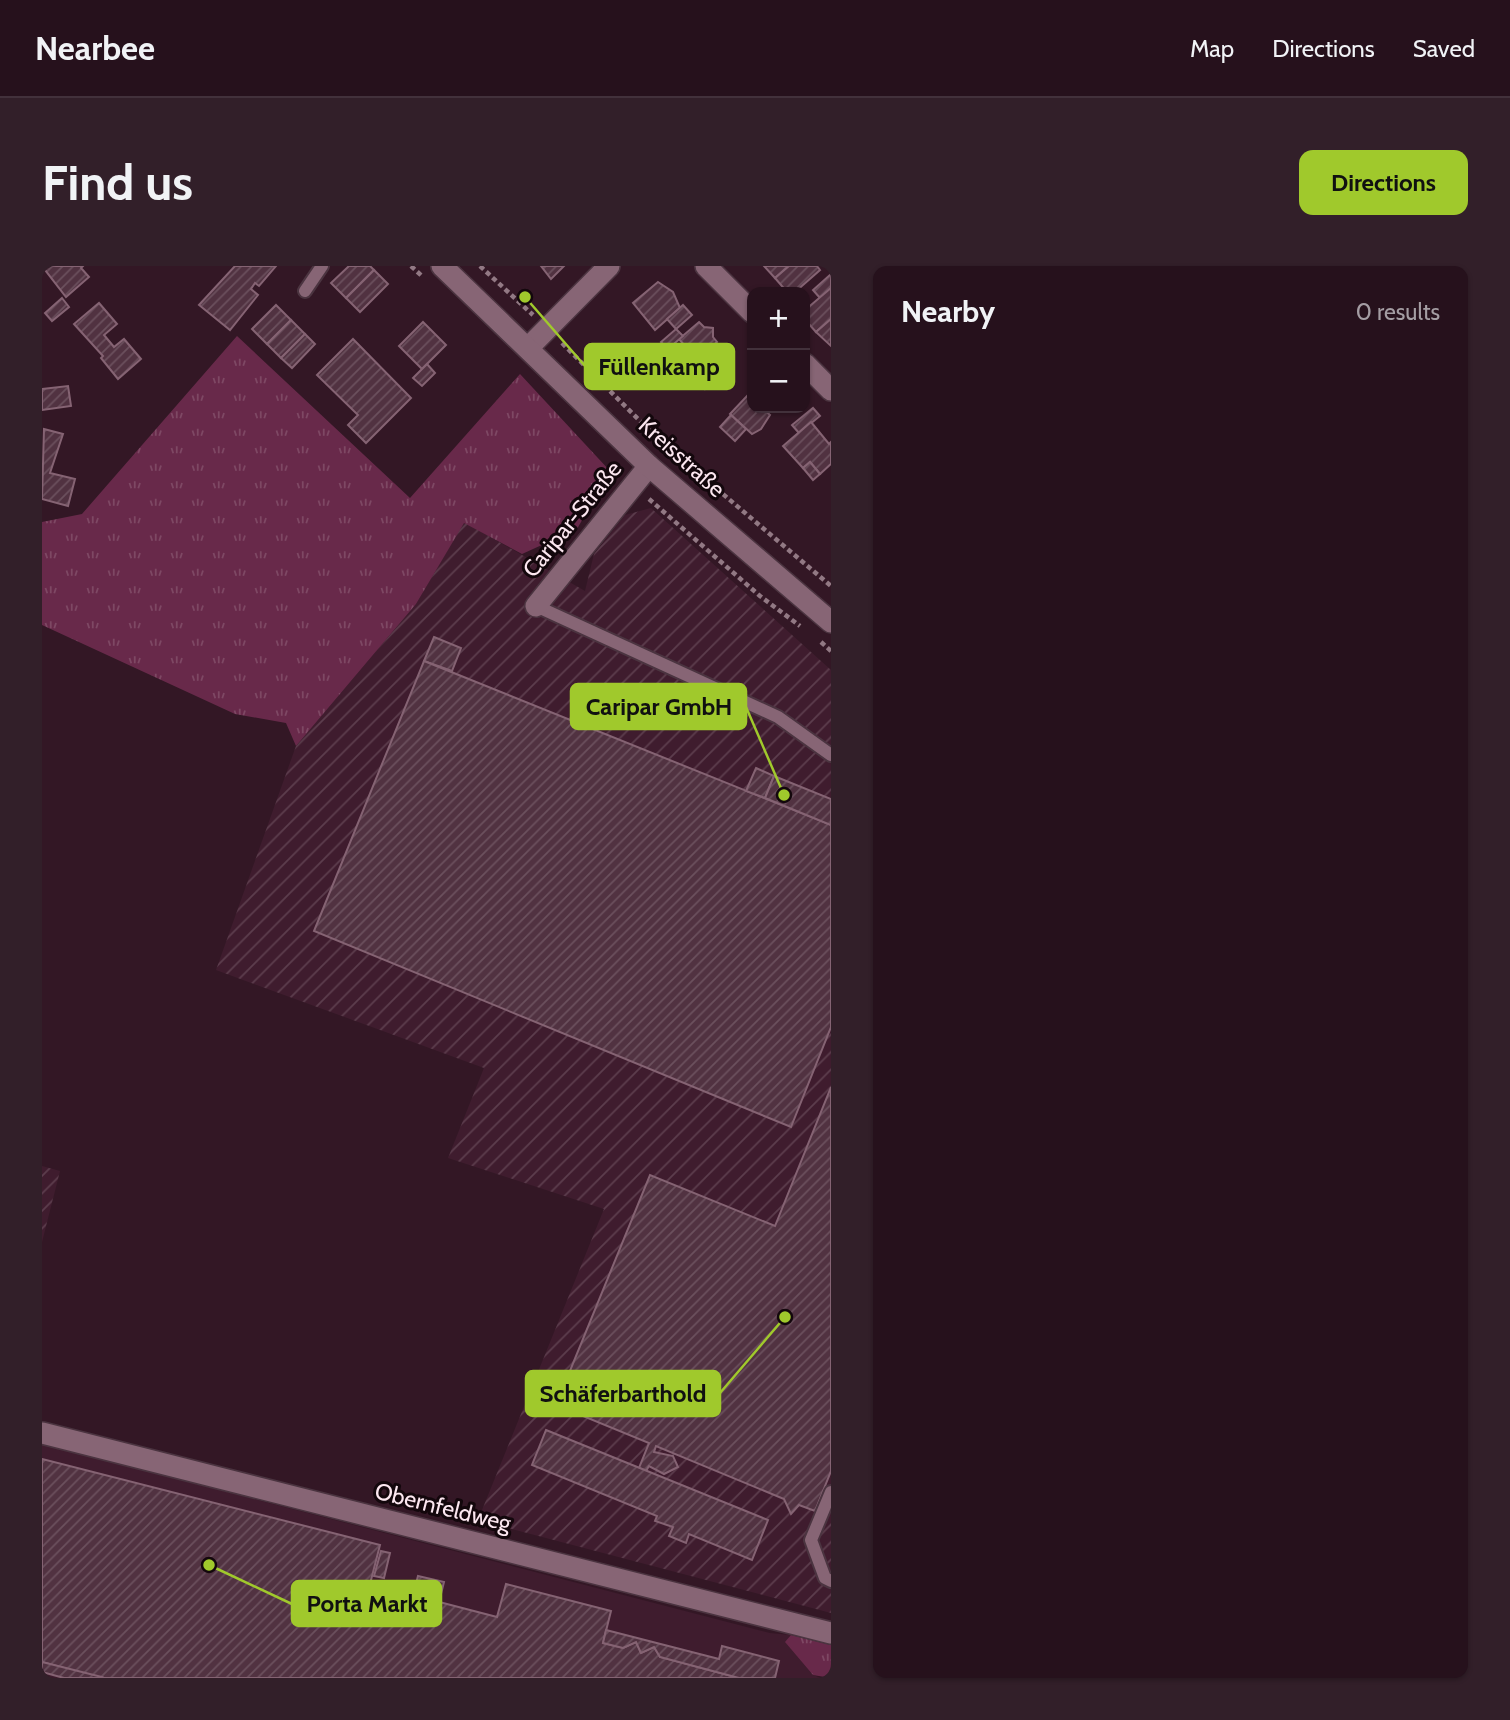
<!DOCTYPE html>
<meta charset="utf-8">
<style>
:root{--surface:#26111c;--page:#321f29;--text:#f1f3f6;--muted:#a49da3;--line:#42313b;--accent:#a0c92c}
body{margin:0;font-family:Cabin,sans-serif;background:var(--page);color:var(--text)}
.controls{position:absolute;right:21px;top:21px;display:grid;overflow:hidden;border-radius:14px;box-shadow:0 2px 5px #0004}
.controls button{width:63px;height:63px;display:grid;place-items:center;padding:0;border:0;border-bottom:2px solid var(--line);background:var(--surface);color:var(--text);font:35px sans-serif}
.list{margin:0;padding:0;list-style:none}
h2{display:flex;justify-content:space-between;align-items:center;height:91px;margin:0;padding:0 28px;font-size:30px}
h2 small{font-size:23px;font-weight:400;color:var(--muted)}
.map{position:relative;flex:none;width:789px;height:1412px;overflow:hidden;border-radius:14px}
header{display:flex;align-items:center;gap:42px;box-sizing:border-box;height:98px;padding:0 35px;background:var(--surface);border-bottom:2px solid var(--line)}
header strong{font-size:33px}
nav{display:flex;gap:38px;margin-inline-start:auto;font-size:24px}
.intro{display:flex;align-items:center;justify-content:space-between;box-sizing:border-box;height:168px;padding:0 42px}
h1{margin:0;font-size:49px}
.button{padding:18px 32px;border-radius:14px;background:var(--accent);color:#111;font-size:24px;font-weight:700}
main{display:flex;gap:42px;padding:0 42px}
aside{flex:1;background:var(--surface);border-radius:14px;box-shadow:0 2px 5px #0004}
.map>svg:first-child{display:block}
.built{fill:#3f1c2e}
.industrial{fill:url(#industrial-furrows)}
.grass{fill:url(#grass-tufts)}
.building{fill:url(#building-hatch);stroke:#856373;stroke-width:2}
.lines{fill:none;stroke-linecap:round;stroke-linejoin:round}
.service-casing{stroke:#4b3440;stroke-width:16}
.minor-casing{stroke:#4b3440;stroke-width:24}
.secondary-casing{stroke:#4b3440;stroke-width:24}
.path{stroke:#927984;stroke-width:4.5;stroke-dasharray:5 3.5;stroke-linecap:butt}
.service{stroke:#876575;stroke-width:12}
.minor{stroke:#876575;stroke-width:21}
.secondary{stroke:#876575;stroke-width:21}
.labels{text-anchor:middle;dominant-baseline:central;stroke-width:6;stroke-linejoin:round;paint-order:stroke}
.street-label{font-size:23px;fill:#fce7f0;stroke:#13070c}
.leader{fill:none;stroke:#a0c92c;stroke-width:2.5}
.callout-dot{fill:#a0c92c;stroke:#13070c;stroke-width:2.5}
.callout{fill:#a0c92c;stroke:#a0c92c;stroke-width:2.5}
.callout-label{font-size:24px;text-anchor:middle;font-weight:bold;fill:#111}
</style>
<header>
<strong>Nearbee</strong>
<nav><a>Map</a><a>Directions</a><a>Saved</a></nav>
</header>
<div class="intro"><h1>Find us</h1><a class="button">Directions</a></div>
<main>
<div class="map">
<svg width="789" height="1412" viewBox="0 0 789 1412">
<defs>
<pattern id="industrial-furrows" width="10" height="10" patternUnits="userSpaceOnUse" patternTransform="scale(1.75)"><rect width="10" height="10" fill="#3f1c2e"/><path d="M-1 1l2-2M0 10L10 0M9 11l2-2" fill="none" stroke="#5c3d4d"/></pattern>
<pattern id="grass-tufts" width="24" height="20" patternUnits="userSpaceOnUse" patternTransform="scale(1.75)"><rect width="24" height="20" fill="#68294a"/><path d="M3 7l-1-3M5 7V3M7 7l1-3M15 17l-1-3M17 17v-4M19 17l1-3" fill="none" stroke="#7e4864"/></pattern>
<pattern id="building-hatch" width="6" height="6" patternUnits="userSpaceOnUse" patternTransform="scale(1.75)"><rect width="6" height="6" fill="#513241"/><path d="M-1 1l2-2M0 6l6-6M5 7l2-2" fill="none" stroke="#6b505d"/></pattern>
</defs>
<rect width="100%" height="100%" fill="#331725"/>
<path class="built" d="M 0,1178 L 728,1367 L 749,1369 L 744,1377 L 771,1409 L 779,1412 L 0,1412 Z"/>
<g class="industrial">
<path d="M 609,242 L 789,404 L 789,1347 L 436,1254 L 562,943 L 406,892 L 442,802 L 174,704 L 254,480 L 374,338 L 422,256 L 543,325 L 552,288 L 583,249 Z"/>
<path d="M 0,900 L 18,905 L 0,976 Z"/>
</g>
<g class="grass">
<path d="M 195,70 L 368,232 L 478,108 L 568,205 L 535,263 L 480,288 L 422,257 L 374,338 L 254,480 L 244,457 L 193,448 L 0,359 L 0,256 L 40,248 Z"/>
<path d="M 749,1369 L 789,1379 L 789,1412 L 771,1409 L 743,1376 Z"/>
</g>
<g class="building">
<path d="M 0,0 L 41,0 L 39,2 L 47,11 L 24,31 Z"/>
<path d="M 193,0 L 234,0 L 217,20 L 213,17 L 209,23 L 216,29 L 188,64 L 157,39 Z"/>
<path d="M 307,0 L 328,0 L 332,4 L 304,32 L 289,17 Z"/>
<path d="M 499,0 L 522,0 L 509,13 Z"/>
<path d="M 722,0 L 747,0 L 733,12 Z"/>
<path d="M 747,0 L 775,0 L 778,4 L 753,26 L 745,26 L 733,12 Z"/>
<path d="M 332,4 L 346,18 L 318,46 L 304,32 Z"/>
<path d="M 789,8 L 789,22 L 778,32 L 771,24 Z"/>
<path d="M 616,16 L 631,26 L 638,42 L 613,64 L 591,37 Z"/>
<path d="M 789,22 L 789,53 L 774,66 L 766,57 L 763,44 Z"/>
<path d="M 20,32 L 27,41 L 10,55 L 3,47 Z"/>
<path d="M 57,37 L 75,58 L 62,69 L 72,81 L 82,73 L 99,93 L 76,113 L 59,92 L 61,90 L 32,58 Z"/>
<path d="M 234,39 L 249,54 L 225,78 L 210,63 Z"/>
<path d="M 641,39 L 650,49 L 634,63 L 625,53 Z"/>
<path d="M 789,53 L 789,80 L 774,66 Z"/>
<path d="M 249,54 L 263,68 L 239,92 L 225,78 Z"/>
<path d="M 381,56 L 404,79 L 380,103 L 357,80 Z"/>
<path d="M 657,56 L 662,61 L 671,62 L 671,71 L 675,76 L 655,94 L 637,73 Z"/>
<path d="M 634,63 L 641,70 L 626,83 L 619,76 Z"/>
<path d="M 263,68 L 273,78 L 250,102 L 239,92 Z"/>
<path d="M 311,73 L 369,132 L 324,177 L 306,159 L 316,149 L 275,109 Z"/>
<path d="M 670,81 L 674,86 L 684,87 L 683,97 L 688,102 L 663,123 L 645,102 Z"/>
<path d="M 385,98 L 393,107 L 380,120 L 371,112 Z"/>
<path d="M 26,120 L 29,140 L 0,144 L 0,123 Z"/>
<path d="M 706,129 L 710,133 L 710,142 L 720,142 L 728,149 L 719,163 L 710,168 L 688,148 Z"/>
<path d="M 771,142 L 778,150 L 757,167 L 750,159 Z"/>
<path d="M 689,149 L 704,163 L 693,175 L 678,161 Z"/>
<path d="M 769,156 L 787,178 L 789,176 L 789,198 L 778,208 L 768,196 L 761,202 L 741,180 Z"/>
<path d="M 2,163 L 21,168 L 8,207 L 33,213 L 26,240 L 0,233 Z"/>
<path d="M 768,196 L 778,208 L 771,214 L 761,202 Z"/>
<path d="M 392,371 L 419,382 L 410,405 L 382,395 Z"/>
<path d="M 382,395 L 789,559 L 789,761 L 749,861 L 272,665 Z"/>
<path d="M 714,502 L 732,510 L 723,532 L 704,525 Z"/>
<path d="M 732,510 L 789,533 L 789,559 L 723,532 Z"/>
<path d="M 789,821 L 789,1205 L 773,1245 L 757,1239 L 749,1248 L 742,1233 L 614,1180 L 612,1186 L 631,1190 L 636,1201 L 622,1208 L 607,1200 L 604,1205 L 597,1202 L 607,1177 L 514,1139 L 608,909 L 733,960 Z"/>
<path d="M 504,1164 L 726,1254 L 710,1294 L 647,1268 L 644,1277 L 627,1270 L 631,1261 L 613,1255 L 615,1250 L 490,1199 Z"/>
<path d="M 0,1193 L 338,1279 L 328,1318 L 455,1351 L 464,1318 L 569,1345 L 561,1377 L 581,1382 L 594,1376 L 599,1387 L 612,1381 L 618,1391 L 697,1412 L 59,1412 L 0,1396 Z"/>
<path d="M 339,1285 L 348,1287 L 342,1312 L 332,1310 Z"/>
<path d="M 376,1310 L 402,1316 L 397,1336 L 371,1329 Z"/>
<path d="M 564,1364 L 677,1393 L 680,1380 L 737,1395 L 733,1412 L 697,1412 L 618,1391 L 612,1381 L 599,1387 L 594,1376 L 581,1382 L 561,1377 Z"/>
<path d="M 0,1396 L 60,1411 L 59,1412 L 22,1412 L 0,1406 Z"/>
</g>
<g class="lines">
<g class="service-casing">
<g id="service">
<path d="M 263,25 L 280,0"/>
<path d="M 494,340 L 736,451 L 789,489"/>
<path d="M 789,1226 L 769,1274 L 783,1312 L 789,1315"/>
</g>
</g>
<g class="minor-casing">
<g id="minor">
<path d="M 664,0 L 710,46"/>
<path d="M 487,81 L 567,0"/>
<path d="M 763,98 L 789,124"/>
<path d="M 494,340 L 607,200"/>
<path d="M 0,1167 L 789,1367"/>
</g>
</g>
<g class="secondary-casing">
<path id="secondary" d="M 400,0 L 607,200 L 789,356"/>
</g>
<g class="path">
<path d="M 369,0 L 381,11"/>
<path d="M 438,0 L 491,49"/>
<path d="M 520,77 L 615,172 L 789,320"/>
<path d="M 607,233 L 718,330 L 758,360"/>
<path d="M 779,376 L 789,385"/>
</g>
<use href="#service" class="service"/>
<use href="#minor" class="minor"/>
<use href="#secondary" class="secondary"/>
</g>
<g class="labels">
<g class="street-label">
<text transform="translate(640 191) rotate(42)">Kreisstraße</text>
<text transform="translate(530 253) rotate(-51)">Caripar-Straße</text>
<text transform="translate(401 1241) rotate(14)">Obernfeldweg</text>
</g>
</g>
<path class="leader" d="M483 31L543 100M742 529L704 441M743 1051L678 1127M167 1299L250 1338"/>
<g class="callout-dot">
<circle cx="483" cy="31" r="7"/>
<circle cx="742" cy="529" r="7"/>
<circle cx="743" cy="1051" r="7"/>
<circle cx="167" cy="1299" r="7"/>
</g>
<g class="callout">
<rect x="543" y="78" width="149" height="45" rx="7"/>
<rect x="529" y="418" width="175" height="45" rx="7"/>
<rect x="484" y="1105" width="194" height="45" rx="7"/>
<rect x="250" y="1315" width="149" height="45" rx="7"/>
</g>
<g class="callout-label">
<text x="617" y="109">Füllenkamp</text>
<text x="617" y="449">Caripar GmbH</text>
<text x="581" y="1136">Schäferbarthold</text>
<text x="325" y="1346">Porta Markt</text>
</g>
</svg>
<div class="controls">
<button>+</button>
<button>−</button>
</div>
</div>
<aside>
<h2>Nearby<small>0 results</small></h2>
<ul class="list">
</ul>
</aside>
</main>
